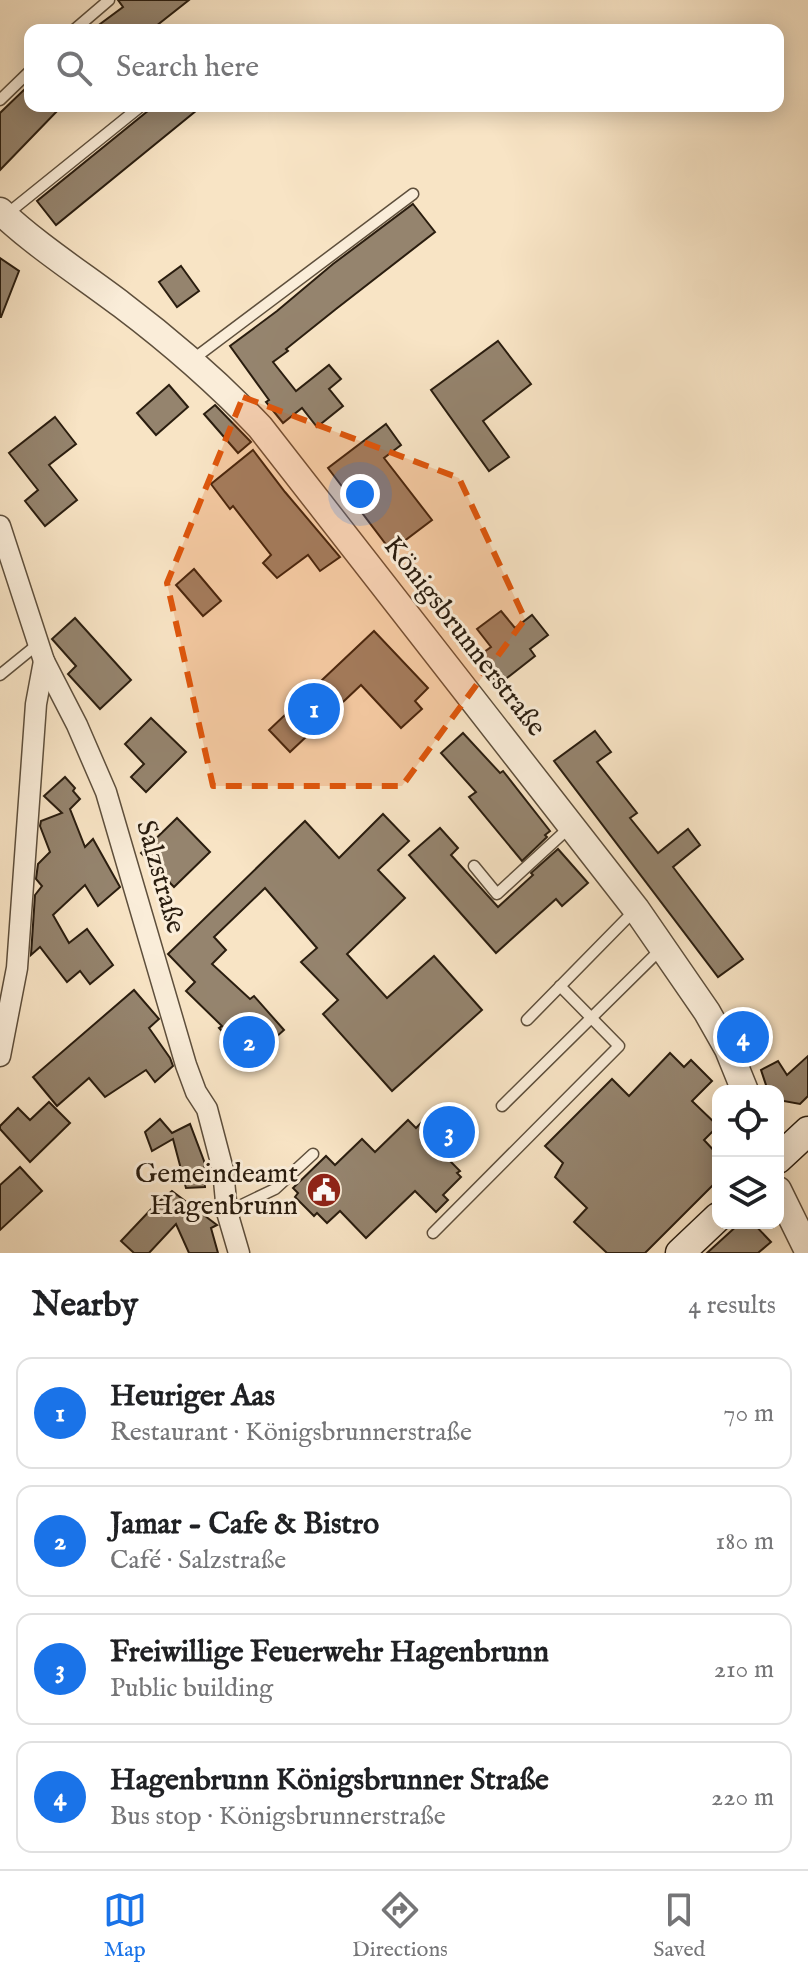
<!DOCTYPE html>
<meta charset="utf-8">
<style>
:root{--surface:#fff;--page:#f2f2f2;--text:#202124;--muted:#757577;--line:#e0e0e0;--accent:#1a73e8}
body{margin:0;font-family:"IM FELL English",serif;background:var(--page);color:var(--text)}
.controls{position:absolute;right:24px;bottom:24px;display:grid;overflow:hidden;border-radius:16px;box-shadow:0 4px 20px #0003}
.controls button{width:72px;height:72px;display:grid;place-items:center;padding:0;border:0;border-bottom:2px solid var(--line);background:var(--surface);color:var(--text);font:40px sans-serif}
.you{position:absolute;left:360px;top:494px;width:28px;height:28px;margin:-20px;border:6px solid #fff;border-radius:50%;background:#1a73e8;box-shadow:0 0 0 12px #1a73e833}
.badge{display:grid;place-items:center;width:52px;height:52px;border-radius:50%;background:var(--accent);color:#fff;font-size:26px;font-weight:700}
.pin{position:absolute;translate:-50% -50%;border:4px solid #fff;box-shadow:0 2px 8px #0006}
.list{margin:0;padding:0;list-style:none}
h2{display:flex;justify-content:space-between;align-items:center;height:104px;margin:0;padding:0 32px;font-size:34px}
h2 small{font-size:26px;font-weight:400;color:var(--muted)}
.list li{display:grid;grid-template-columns:52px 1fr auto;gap:24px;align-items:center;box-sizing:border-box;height:112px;margin:0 16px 16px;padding:0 16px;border:2px solid var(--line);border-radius:16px}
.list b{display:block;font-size:30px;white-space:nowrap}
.list p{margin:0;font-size:26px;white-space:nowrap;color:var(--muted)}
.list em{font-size:26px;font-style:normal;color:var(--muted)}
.icon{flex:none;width:44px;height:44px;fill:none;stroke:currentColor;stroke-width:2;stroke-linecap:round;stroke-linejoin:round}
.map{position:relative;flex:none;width:808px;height:1253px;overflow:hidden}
.search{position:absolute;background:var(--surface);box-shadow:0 4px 20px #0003;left:24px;right:24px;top:24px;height:88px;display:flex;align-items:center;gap:20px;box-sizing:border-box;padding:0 28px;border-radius:16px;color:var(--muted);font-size:30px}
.sheet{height:616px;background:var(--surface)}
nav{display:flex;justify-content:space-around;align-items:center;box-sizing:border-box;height:112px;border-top:2px solid var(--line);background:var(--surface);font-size:22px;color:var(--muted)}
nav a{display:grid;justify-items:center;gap:4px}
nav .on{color:var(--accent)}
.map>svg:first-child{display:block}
.building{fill:#95846e;stroke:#2a1d0f;stroke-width:2}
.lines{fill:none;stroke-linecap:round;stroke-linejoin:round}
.service-casing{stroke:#5e4f3c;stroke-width:13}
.minor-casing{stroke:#5e4f3c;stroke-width:23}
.tertiary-casing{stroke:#5e4f3c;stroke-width:29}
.secondary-casing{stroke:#2a1d0f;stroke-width:31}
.service{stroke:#faedd9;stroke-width:10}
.minor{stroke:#faedd9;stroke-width:20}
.tertiary{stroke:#faedd9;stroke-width:26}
.secondary{stroke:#faedd9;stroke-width:28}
.marked{fill:#de560c;fill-opacity:0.2;stroke:#de560c;stroke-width:6;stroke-dasharray:16 10;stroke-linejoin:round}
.labels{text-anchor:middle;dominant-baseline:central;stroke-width:6;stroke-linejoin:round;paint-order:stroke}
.street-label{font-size:28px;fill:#2a1d0f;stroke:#faedd9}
.poi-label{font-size:28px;fill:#2a1d0f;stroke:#faedd9;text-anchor:end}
</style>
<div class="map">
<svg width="808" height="1253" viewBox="0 0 808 1253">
<rect width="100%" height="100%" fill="#f8e4c5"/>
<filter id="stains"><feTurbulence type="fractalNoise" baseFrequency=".0025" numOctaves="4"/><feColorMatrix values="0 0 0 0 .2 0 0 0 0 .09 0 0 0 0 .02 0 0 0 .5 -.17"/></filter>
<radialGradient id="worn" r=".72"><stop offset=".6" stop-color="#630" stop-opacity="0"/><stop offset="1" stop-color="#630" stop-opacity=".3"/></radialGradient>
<g class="building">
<path d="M 118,0 L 189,0 L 151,30 L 92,30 L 123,7 Z"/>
<path d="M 30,84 L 30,106 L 62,106 L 0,170 L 0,113 Z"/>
<path d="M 154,106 L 202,106 L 56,225 L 37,201 Z"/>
<path d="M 413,204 L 435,232 L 336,309 L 286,349 L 288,351 L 273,362 L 296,391 L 329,365 L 341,379 L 329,389 L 343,406 L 317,427 L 302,408 L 283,423 L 266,402 L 269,400 L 230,346 L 277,311 L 333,264 Z"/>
<path d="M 0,258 L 19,271 L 1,317 L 0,317 Z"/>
<path d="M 181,266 L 199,291 L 177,307 L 159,282 Z"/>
<path d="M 498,341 L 531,384 L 483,421 L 509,457 L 489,471 L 431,390 Z"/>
<path d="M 169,385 L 188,407 L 156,435 L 137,413 Z"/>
<path d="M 215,405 L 251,442 L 238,453 L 204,414 Z"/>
<path d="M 55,417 L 76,444 L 49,465 L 77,500 L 45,526 L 25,501 L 38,490 L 9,453 Z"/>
<path d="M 386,424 L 401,445 L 384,458 L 432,520 L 391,551 L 328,468 Z"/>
<path d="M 253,450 L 285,492 L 340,557 L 320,571 L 308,555 L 277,578 L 263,563 L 271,555 L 233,506 L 230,509 L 211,484 Z"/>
<path d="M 194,569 L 221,601 L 203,616 L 176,585 Z"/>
<path d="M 501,611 L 515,628 L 532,615 L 548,635 L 530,649 L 535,656 L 498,685 L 477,657 L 491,647 L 477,629 Z"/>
<path d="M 75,618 L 131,680 L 100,709 L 68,674 L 76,666 L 52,639 Z"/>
<path d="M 374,631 L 428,688 L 415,701 L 422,709 L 401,728 L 361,685 L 290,752 L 269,730 Z"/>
<path d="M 151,718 L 186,752 L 146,792 L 131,777 L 144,764 L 125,744 Z"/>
<path d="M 595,731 L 611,752 L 597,762 L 637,813 L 630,818 L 658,853 L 688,829 L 700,845 L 673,867 L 743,959 L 718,977 L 554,761 Z"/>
<path d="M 463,733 L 500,773 L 503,771 L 550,831 L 545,835 L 547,837 L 522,861 L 469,797 L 476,792 L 441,753 Z"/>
<path d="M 65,777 L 75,788 L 73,791 L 80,799 L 70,809 L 85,847 L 93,839 L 120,887 L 98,906 L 85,885 L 53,915 L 69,943 L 87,929 L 113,965 L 90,984 L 80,971 L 67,982 L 40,947 L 31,955 L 35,895 L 42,886 L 36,879 L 38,864 L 50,852 L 40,826 L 41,821 L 62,813 L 44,796 Z"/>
<path d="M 383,814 L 409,841 L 378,870 L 405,898 L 347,954 L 387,998 L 434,956 L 482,1010 L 392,1091 L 323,1014 L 338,1000 L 301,962 L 317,948 L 265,888 L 214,937 L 226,950 L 212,964 L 250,999 L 254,996 L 284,1030 L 249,1061 L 219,1028 L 222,1026 L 186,991 L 195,982 L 168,954 L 305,821 L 339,858 Z"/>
<path d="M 177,818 L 210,852 L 174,887 L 141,853 Z"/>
<path d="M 440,828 L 458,848 L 451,855 L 498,907 L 533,875 L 531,873 L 558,849 L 588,883 L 562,906 L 556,899 L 496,953 L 409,855 Z"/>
<path d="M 134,990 L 159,1019 L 149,1028 L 170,1058 L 173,1066 L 155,1082 L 146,1070 L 105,1097 L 89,1078 L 57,1106 L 33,1077 Z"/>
<path d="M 670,1053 L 684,1067 L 691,1060 L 712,1081 L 692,1101 L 718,1126 L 704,1140 L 718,1155 L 718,1180 L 645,1253 L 607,1253 L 574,1222 L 587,1208 L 555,1177 L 563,1163 L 545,1146 L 612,1079 L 629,1096 Z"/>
<path d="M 808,1056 L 808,1096 L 800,1104 L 778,1100 L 778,1091 L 768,1091 L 761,1070 L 778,1061 L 787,1075 Z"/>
<path d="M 49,1102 L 70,1123 L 30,1162 L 0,1129 L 0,1126 L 18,1108 L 30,1120 Z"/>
<path d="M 439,1114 L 464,1140 L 452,1151 L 456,1155 L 450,1161 L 460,1171 L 457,1173 L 461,1177 L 443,1195 L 448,1200 L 436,1212 L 415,1191 L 366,1238 L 340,1211 L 327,1223 L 317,1213 L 314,1216 L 295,1197 L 298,1193 L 293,1188 L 326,1156 L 335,1165 L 362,1139 L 375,1152 L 408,1120 L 416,1128 L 422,1122 L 426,1126 Z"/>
<path d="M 160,1119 L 172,1133 L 190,1124 L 204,1161 L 205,1187 L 186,1188 L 173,1139 L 152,1151 L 145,1132 Z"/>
<path d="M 20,1167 L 42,1191 L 0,1230 L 0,1185 Z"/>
<path d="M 172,1191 L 217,1225 L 211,1228 L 218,1253 L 189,1253 L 176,1224 L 149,1253 L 134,1253 L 121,1241 L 156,1204 Z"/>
<path d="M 740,1223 L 753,1223 L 771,1242 L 758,1253 L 707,1253 Z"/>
</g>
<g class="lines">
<g class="service-casing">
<g id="service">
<path d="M 74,30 L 109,0"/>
<path d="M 0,100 L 30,71"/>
<path d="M 7,214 L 141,106"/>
<path d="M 192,360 L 413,194"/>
<path d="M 0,675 L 38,644"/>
<path d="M 474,866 L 497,894 L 571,826"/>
<path d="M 527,1020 L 635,910"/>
<path d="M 502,1106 L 662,948"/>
<path d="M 227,1212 L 275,1189 L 313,1154"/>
<path d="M 433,1233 L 619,1046 L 560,986"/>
</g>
</g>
<g class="minor-casing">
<g id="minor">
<path d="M 0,526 L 44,661 L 77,725 L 106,792 L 186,1065 L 196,1092 L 207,1109 L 223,1170 L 227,1212 L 239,1253"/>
<path d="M 0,1056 L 17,968 L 36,704 L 44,661"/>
</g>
</g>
<g class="tertiary-casing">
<g id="tertiary">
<path d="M 0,211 C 37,246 81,274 122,305 C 171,342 217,382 260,427 L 636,909 L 707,1012 L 728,1049 L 745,1091"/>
<path d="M 778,1190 L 808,1251"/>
</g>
</g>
<g class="secondary-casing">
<g id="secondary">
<path d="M 778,1159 L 808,1131"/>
<path d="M 680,1253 L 718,1217"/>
</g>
</g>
<use href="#service" class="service"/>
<use href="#minor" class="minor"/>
<use href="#tertiary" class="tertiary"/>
<use href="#secondary" class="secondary"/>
</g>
<path class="marked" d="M 243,397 L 459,478 L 525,619 L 402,786 L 213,786 L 167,583 Z"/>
<defs>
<g id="civic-disc" transform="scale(1.8)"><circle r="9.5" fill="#8f2418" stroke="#faedd9"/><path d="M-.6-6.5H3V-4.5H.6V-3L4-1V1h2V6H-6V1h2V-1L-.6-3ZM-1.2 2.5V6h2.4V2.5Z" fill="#fff"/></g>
</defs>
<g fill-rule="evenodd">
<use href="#civic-disc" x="324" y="1190"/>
</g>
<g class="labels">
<g class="street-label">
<text transform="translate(464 637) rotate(52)">Königsbrunnerstraße</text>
<text transform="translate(160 877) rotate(74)">Salzstraße</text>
</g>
<g class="poi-label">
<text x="298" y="1174">Gemeindeamt<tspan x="298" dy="32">Hagenbrunn</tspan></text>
</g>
</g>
<rect width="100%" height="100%" filter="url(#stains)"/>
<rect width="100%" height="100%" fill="url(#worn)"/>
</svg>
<div class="controls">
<button><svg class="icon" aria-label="locate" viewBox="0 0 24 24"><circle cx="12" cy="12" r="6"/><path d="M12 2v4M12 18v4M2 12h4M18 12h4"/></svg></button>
<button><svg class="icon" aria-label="layers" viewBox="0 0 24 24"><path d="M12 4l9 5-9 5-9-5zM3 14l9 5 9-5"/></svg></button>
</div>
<div class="you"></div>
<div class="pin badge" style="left:314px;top:709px">1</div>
<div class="pin badge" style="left:249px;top:1042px">2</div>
<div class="pin badge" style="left:449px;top:1132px">3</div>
<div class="pin badge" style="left:743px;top:1037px">4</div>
<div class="search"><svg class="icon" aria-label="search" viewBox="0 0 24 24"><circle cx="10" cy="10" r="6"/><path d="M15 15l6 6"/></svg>Search here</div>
</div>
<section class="sheet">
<h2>Nearby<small>4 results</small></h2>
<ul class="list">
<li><span class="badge">1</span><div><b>Heuriger Aas</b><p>Restaurant · Königsbrunnerstraße</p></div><em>70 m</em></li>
<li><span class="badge">2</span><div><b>Jamar - Cafe &amp; Bistro</b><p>Café · Salzstraße</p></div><em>180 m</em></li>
<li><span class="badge">3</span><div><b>Freiwillige Feuerwehr Hagenbrunn</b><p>Public building</p></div><em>210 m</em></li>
<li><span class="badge">4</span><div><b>Hagenbrunn Königsbrunner Straße</b><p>Bus stop · Königsbrunnerstraße</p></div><em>220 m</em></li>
</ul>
</section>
<nav>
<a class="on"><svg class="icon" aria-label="map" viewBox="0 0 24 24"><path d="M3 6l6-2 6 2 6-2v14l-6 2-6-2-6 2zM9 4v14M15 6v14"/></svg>Map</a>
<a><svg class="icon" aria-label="directions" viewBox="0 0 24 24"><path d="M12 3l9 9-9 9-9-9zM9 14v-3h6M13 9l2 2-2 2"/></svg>Directions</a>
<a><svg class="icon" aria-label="saved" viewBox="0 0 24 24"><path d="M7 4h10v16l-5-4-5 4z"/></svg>Saved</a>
</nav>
